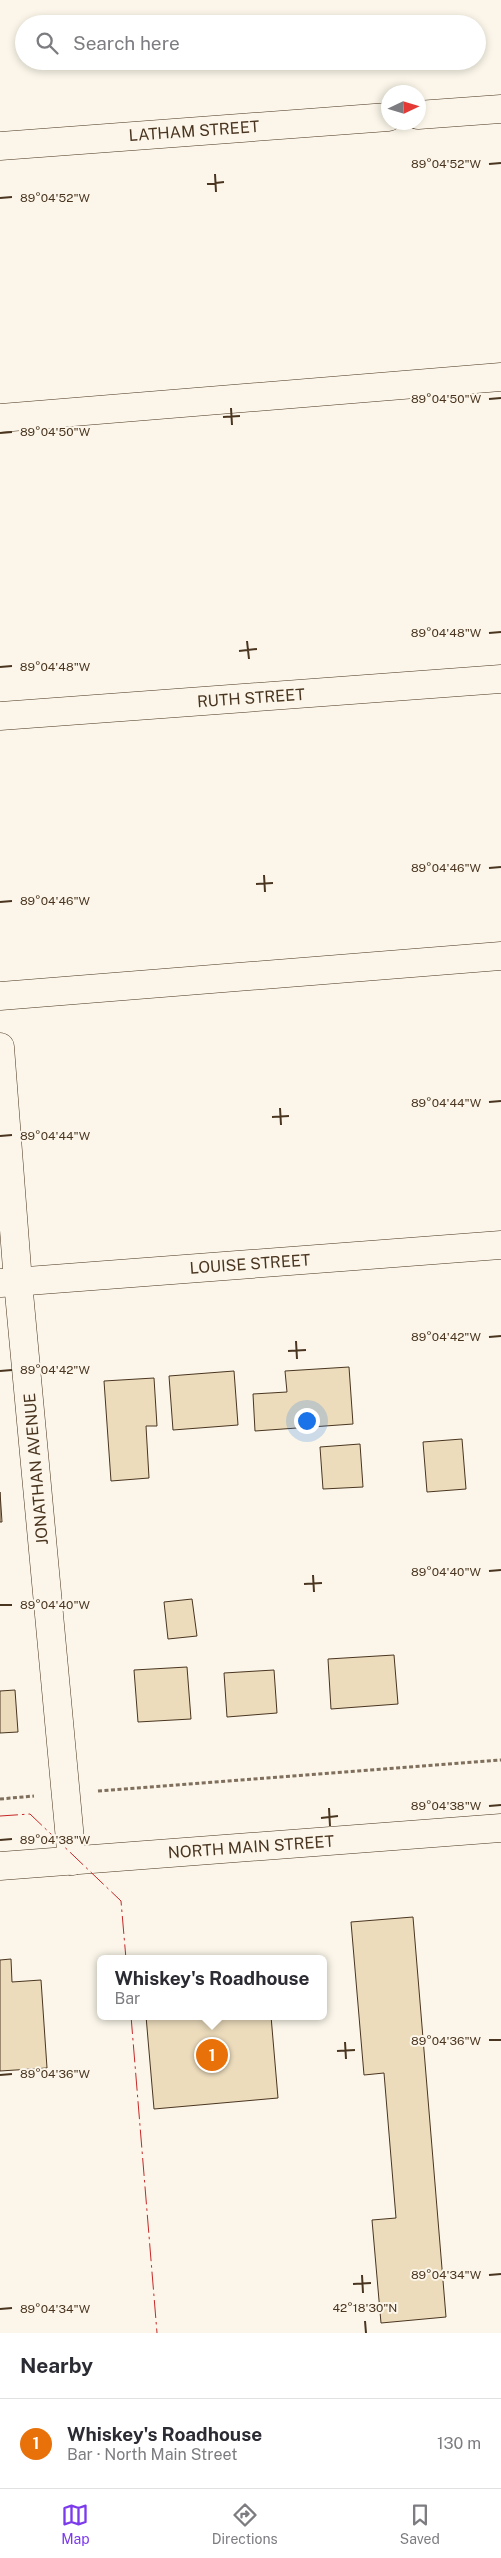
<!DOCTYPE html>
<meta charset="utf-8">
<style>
:root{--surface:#fff;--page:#f7f7f7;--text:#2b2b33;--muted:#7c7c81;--line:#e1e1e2;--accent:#7c3aed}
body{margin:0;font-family:"Public Sans",sans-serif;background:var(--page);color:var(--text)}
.compass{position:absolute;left:381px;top:85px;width:45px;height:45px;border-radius:50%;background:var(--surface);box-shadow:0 2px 8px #0003;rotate:86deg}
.you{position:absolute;left:306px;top:1420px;width:18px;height:18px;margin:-12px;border:4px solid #fff;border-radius:50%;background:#1a73e8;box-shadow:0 0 0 8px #1a73e833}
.badge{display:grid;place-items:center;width:32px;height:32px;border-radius:50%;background:var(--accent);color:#fff;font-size:16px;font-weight:700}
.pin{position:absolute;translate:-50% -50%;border:2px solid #fff;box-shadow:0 1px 5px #0006}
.popup{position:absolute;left:97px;top:1955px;width:230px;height:65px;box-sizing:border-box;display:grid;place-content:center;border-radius:8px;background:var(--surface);filter:drop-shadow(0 1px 4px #0005);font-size:16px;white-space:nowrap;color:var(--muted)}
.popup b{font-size:19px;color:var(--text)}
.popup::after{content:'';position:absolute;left:50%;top:100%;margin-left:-10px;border:10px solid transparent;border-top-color:var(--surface)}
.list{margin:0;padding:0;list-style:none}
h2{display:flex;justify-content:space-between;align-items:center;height:65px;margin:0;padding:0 20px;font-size:21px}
h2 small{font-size:16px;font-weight:400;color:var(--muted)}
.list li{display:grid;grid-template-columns:32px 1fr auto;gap:15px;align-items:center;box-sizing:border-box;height:90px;padding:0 20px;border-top:1px solid var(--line)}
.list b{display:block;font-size:19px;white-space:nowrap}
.list p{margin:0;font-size:16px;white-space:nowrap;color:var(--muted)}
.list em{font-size:16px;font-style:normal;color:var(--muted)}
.icon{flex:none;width:28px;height:28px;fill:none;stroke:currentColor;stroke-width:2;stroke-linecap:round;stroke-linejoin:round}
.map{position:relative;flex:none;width:501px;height:2333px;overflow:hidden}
.search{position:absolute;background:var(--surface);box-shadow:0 2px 8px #0003;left:15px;right:15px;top:15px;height:55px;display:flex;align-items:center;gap:12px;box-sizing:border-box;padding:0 18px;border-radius:28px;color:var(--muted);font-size:19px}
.sheet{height:155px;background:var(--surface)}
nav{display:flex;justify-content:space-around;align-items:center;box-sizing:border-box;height:70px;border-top:1px solid var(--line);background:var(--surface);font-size:14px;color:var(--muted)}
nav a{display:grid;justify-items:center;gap:2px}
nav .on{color:var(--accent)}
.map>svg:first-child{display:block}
.building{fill:#ecdcbc;stroke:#4a3520}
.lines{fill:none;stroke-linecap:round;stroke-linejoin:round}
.minor-casing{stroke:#4a3520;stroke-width:29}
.major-casing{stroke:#4a3520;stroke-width:29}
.path{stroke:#7f6f5c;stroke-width:3;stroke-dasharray:4 2.5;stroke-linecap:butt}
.minor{stroke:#fbf6e9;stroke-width:28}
.major{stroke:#fbf6e9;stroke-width:28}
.power{stroke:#c62828;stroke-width:1;stroke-dasharray:18 4 2.5 4;stroke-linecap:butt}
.ticks{fill:none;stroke:#4a3520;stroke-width:2}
.labels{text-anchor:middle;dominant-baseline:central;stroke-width:4;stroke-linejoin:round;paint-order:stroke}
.street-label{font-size:16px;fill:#4a3520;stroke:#fbf6e9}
.ticks-label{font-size:12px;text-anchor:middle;fill:#4a3520;stroke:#fbf6e9;stroke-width:4;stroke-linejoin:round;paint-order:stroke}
</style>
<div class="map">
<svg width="501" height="2333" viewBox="0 0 501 2333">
<rect width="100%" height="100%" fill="#fbf6e9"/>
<g class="building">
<path d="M 349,1367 L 353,1424 L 255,1431 L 253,1394 L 287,1392 L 285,1371 Z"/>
<path d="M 234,1371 L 238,1425 L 173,1430 L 169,1376 Z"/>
<path d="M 154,1378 L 157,1426 L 146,1426 L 149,1478 L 111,1481 L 104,1381 Z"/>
<path d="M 462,1439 L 466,1489 L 427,1492 L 423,1442 Z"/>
<path d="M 360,1444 L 363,1487 L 323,1489 L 320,1447 Z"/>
<path d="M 0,1492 L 2,1522 L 0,1522 Z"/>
<path d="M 192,1599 L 197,1636 L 168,1639 L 164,1602 Z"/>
<path d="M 394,1655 L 398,1704 L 331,1709 L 328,1659 Z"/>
<path d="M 187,1667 L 191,1719 L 138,1722 L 134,1670 Z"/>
<path d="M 274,1670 L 277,1713 L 227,1717 L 224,1673 Z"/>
<path d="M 15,1690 L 18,1732 L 0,1733 L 0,1691 Z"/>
<path d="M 413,1917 L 446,2317 L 381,2323 L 372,2220 L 396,2218 L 384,2073 L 364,2075 L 351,1922 Z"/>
<path d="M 11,1959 L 12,1982 L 41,1980 L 47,2068 L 0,2071 L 0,1960 Z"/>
<path d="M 146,2016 L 271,2016 L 278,2098 L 154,2109 Z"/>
</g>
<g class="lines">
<g class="minor-casing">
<g id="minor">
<path d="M 418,115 L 501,109"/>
<path d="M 0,146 L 388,117"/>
<path d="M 0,418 L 501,377"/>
<path d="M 0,716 L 501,679"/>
<path d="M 0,996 L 501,956"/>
<path d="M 0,1047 L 18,1282 L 72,1861"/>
<path d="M 1,1283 L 501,1245"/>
</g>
</g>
<g class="major-casing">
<path id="major" d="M 0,1866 L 501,1828"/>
</g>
<g class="path">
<path d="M 98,1791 L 501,1760"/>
<path d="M 0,1799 L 34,1796"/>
</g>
<use href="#minor" class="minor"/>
<use href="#major" class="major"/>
<g class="power">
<path d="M 0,1816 L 30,1814 L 121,1901 L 126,1959"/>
<path d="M 131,2016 L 157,2333"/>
</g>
</g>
<path class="ticks" d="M 489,164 L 501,163M 215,174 L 216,192M 207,184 L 224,182M 0,198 L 12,197M 489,399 L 501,398M 231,408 L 232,425M 223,417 L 240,416M 0,433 L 12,432M 489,633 L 501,632M 247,641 L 249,659M 239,651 L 257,649M 0,667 L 12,666M 489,868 L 501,867M 264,875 L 265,892M 256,884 L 273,883M 0,902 L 12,901M 489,1102 L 501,1101M 280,1108 L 281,1125M 272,1117 L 289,1116M 0,1136 L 12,1135M 489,1337 L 501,1336M 296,1341 L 297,1359M 288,1351 L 306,1350M 0,1371 L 12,1370M 489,1571 L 501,1570M 313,1575 L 314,1592M 304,1584 L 322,1583M 0,1605 L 12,1605M 489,1806 L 501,1805M 329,1808 L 330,1826M 321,1818 L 338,1816M 0,1840 L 12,1839M 489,2040 L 501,2040M 345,2042 L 346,2059M 337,2051 L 355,2050M 0,2075 L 12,2074M 362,2275 L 363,2293M 489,2275 L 501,2274M 353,2284 L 371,2283M 0,2309 L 12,2308M 365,2321 L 366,2333"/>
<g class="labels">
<g class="street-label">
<text transform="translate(194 131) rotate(-4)">LATHAM STREET</text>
<text transform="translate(251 698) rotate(-4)">RUTH STREET</text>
<text transform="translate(250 1264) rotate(-4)">LOUISE STREET</text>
<text transform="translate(36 1469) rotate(-95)">JONATHAN AVENUE</text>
<text transform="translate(251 1847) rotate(-4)">NORTH MAIN STREET</text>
</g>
</g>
<g class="ticks-label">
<text x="446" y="168">89°04'52"W</text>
<text x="55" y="202">89°04'52"W</text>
<text x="446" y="403">89°04'50"W</text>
<text x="55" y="436">89°04'50"W</text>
<text x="446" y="637">89°04'48"W</text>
<text x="55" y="671">89°04'48"W</text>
<text x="446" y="872">89°04'46"W</text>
<text x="55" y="905">89°04'46"W</text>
<text x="446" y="1107">89°04'44"W</text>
<text x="55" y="1140">89°04'44"W</text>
<text x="446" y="1341">89°04'42"W</text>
<text x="55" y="1374">89°04'42"W</text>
<text x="446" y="1576">89°04'40"W</text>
<text x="55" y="1609">89°04'40"W</text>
<text x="446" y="1810">89°04'38"W</text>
<text x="55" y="1844">89°04'38"W</text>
<text x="446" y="2045">89°04'36"W</text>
<text x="55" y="2078">89°04'36"W</text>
<text x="446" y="2279">89°04'34"W</text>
<text x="365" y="2312">42°18'30"N</text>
<text x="55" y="2313">89°04'34"W</text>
</g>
</svg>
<svg class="compass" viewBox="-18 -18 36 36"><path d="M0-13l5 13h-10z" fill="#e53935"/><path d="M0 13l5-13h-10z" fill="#7c7c81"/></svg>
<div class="you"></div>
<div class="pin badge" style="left:212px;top:2055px;background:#e8710a">1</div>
<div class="popup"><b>Whiskey's Roadhouse</b>Bar</div>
<div class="search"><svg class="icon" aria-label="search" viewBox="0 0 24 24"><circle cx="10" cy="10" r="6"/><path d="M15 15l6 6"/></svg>Search here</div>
</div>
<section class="sheet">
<h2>Nearby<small></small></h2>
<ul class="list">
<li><span class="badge" style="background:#e8710a">1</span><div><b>Whiskey's Roadhouse</b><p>Bar · North Main Street</p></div><em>130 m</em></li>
</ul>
</section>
<nav>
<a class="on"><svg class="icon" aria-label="map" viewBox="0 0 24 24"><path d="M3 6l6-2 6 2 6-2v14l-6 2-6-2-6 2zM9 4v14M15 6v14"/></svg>Map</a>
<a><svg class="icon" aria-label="directions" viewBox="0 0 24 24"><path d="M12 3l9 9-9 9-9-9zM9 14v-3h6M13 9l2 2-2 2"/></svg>Directions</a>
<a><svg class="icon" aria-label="saved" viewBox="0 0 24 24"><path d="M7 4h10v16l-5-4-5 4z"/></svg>Saved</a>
</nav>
